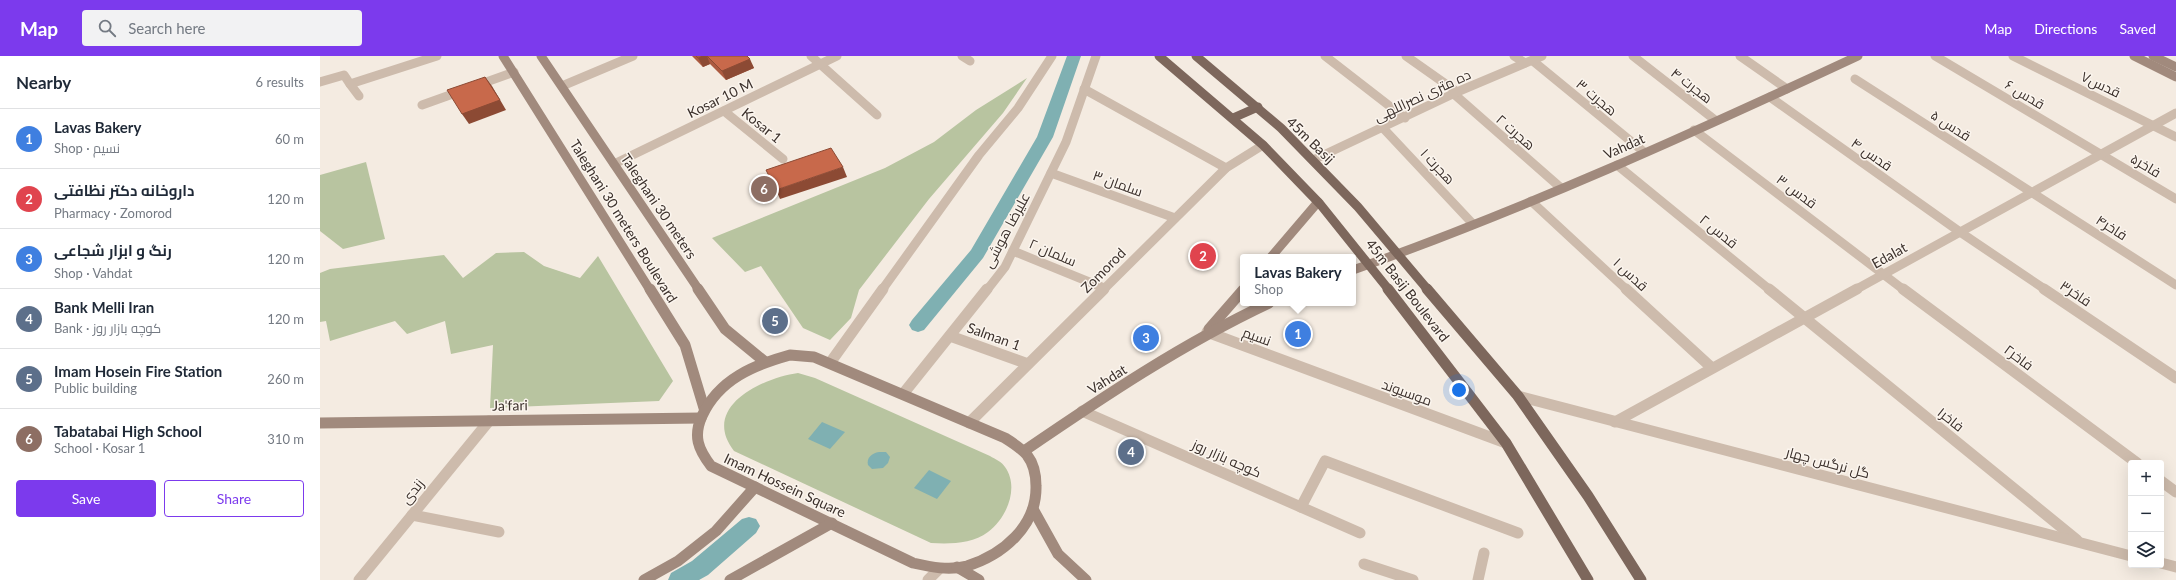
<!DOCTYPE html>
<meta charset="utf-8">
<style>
:root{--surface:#fff;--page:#f2f2f3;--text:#1f2937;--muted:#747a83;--line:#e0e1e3;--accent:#7c3aed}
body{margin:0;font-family:Lato,Cairo,sans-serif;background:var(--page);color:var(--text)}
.controls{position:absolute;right:12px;bottom:12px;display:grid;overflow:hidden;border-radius:4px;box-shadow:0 4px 16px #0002}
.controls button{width:36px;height:36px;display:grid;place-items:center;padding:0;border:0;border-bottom:1px solid var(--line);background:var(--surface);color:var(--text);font:20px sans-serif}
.you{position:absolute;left:1139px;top:334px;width:14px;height:14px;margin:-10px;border:3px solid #fff;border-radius:50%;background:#1a73e8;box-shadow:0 0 0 6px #1a73e833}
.badge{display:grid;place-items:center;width:26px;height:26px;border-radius:50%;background:var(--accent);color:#fff;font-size:13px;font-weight:700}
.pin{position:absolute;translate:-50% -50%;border:2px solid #fff;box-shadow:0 1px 4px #0006}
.popup{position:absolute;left:920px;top:198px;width:116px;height:52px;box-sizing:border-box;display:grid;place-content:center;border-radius:4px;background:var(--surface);filter:drop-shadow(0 1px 3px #0005);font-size:13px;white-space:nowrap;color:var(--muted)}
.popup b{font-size:15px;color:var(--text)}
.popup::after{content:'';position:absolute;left:50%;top:100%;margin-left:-8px;border:8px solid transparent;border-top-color:var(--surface)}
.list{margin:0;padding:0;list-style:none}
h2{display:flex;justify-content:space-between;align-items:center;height:52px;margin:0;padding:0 16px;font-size:17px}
h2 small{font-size:13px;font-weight:400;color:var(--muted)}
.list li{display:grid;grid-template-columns:26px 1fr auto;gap:12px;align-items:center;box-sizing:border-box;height:60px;padding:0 16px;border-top:1px solid var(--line)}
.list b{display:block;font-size:15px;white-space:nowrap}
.list p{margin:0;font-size:13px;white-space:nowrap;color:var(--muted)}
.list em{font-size:13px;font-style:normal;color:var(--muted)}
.actions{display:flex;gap:8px;padding:12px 16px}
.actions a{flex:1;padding:9px 0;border:1px solid var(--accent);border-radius:4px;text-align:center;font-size:14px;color:var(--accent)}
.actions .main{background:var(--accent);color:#fff}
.icon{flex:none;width:22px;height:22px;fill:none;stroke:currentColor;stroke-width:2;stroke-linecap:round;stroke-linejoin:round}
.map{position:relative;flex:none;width:1856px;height:524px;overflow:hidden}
header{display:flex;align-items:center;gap:24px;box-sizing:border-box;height:56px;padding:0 20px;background:var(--accent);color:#fff}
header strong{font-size:19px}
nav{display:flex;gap:22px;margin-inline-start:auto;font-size:14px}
.search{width:280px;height:36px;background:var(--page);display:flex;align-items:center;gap:10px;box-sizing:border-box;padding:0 14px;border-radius:4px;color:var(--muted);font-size:15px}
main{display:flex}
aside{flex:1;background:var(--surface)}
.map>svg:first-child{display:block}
.green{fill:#b8c4a0}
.water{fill:#7fb0b2}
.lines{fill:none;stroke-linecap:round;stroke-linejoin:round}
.canal{fill:#7fb0b2;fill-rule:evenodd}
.street-far1{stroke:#cdbbac;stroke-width:9}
.street{stroke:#cdbbac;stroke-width:11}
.secondary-far1{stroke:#a18a7d;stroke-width:9}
.secondary{stroke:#a18a7d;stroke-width:11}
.primary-far1{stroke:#7d675c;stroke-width:9}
.primary{stroke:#7d675c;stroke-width:11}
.wall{fill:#ac5a40}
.shaded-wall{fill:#8c4a34}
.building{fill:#c8694b;stroke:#8c4a34}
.labels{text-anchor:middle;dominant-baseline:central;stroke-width:3;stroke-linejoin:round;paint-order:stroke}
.street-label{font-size:14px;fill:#3b302b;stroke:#fbf5ee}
</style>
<header>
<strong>Map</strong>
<div class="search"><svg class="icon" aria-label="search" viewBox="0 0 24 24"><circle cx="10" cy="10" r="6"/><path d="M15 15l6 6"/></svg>Search here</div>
<nav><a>Map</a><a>Directions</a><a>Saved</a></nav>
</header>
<main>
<aside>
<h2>Nearby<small>6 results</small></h2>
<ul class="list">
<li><span class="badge" style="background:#3f7fe0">1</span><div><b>Lavas Bakery</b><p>Shop · نسیم</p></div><em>60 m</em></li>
<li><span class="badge" style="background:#e0444e">2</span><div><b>داروخانه دکتر نظافتی</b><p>Pharmacy · Zomorod</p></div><em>120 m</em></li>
<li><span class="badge" style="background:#3f7fe0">3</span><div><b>رنگ و ابزار شجاعی</b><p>Shop · Vahdat</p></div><em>120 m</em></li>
<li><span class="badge" style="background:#5c6f8a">4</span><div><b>Bank Melli Iran</b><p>Bank · کوچه بازار روز</p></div><em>120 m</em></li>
<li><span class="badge" style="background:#5c6f8a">5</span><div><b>Imam Hosein Fire Station</b><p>Public building</p></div><em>260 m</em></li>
<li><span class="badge" style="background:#8d6e63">6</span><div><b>Tabatabai High School</b><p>School · Kosar 1</p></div><em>310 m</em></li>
</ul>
<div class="actions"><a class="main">Save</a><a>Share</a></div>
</aside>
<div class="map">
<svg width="1856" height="524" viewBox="0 0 1856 524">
<rect width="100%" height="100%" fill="#f4ebe1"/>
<g class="green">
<path d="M 707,22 L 683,57 L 609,143 L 539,234 L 531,262 L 510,284 L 483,272 L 441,210 L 425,216 L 392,182 L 565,112 L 614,86 L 656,54 Z"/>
<path d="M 46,106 L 65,183 L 23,193 L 0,175 L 0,119 Z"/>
<path d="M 204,196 L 224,210 L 260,222 L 278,200 L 353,325 L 339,345 L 170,352 L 173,289 L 131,298 L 125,265 L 87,278 L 75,265 L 10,285 L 6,265 L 0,266 L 0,217 L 10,213 L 124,199 L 143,222 L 176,197 Z"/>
<path d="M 478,317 L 495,322 L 670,400 C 675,403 682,406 685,411 C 700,432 686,463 668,476 C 652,488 630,488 611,487 L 414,395 C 380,351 442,322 478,317 Z"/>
</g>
<g class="water">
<path d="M 502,366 L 525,376 L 510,393 L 488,383 Z"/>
<path d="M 559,396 L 566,396 L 570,401 L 568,407 L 563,412 L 552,413 L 548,409 C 546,402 552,397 559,396 Z"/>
<path d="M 609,414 L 631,425 L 617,443 L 594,432 Z"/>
</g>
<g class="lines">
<g class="canal">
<path d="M 747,0 L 761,0 L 733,81 L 663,202 L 604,274 L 598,276 L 592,274 L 589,269 L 592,264 L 651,194 L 717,81 Z"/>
<path d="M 429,461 L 436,463 L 440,470 L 436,477 L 388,519 L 379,524 L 348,524 L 351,517 L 372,505 L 422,463 Z"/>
</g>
<g class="street-far1">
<path d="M 491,0 L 557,59"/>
<path d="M 642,0 L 650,5"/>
<path d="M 1005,0 L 1085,62"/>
<path d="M 1086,0 L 1137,36"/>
<path d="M 1194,0 L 1205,7"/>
<path d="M 1313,0 L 1395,64"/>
<path d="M 1420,0 L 1467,33"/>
<path d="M 1615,0 L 1856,143"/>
<path d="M 1693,0 L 1856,81"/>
<path d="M 1213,5 L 1324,96"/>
<path d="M 1535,23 L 1856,229"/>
<path d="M 0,26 L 24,19 L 30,28 L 117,0"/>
<path d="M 30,28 L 39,40"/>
<path d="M 242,30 L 313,0"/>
<path d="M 764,33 L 906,112"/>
<path d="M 1134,38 L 1241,132"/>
<path d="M 1450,41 L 1640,176 L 1726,234"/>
<path d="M 102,49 L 194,16"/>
<path d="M 404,55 L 463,103"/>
<path d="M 1063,72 L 1152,167"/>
<path d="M 1374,74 L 1584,234"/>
<path d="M 993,104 L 1137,36 L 1222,0"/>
<path d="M 294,108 L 517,0"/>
<path d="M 1297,109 L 1450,234"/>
<path d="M 731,117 L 855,162"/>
<path d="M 1211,145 L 1307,234"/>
<path d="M 693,195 L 784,232"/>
<path d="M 562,234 L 659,99 L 698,52 L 732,0"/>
<path d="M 667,234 L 685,211 L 746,86 L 776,0"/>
<path d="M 783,234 L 906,112 L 943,89"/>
<path d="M 1535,234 L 1856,57"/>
</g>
<g class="street">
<path d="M 1306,233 L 1392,312"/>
<path d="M 1449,233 L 1757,484"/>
<path d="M 1583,233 L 1817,407"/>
<path d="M 1724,233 L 1856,322"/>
<path d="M 887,276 L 1186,387"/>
<path d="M 630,280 L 708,308"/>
<path d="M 510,307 L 563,233"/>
<path d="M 583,338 L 667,233"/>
<path d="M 1198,340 L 1811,500"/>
<path d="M 762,355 L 1040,477"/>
<path d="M 1295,366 L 1537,233"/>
<path d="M 649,367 L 784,233"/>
<path d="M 1841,425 L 1856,436"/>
<path d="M 981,451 L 1005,405 L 1198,477"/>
<path d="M 92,459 L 179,476"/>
<path d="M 1841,507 L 1856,511"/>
<path d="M 1044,508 L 1093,524"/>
<path d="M 39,524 L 169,365"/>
<path d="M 608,524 L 619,513"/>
<path d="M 1158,524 L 1164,497"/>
</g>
<g class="secondary-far1">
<path d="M 183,0 L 330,234"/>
<path d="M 221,0 L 379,234"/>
<path d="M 1814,0 L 1856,21"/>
<path d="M 1833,0 L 1856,11"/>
<path d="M 951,201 L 998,146"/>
<path d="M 1033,214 C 1205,153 1373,77 1538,0"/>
</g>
<g class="secondary">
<path d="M 330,233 L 365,289 L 384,352"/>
<path d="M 378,233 L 405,273 L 444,305"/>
<path d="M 889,273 L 923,234"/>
<path d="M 470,299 L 494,301 L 685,382 C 693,387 701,392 707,399 C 714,408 716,419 716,430 C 717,470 683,499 647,510 C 629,515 611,511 593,507 L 391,410 C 378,393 373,380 382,360 C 399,323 434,309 470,299 Z"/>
<path d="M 0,367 L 381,362"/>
<path d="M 704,395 C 783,341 862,288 949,247"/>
<path d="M 713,453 L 738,498 L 766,524"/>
<path d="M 637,511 L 659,524"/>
<path d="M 324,524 L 358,505 L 396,475 L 435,431"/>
<path d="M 410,524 L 512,467"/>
</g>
<g class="primary-far1">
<path d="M 839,0 L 943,89 L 1000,148 L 1069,234"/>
<path d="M 876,0 L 961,72 L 1038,151 L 1108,234"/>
<path d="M 913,62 L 938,51"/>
</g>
<g class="primary">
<path d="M 1068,233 L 1186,387 L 1268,524"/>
<path d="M 1107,233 L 1198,340 L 1268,440 L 1321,524"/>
</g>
</g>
<path class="wall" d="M 372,0 L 427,0 L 434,12 L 406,24 L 390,8 L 383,11 Z"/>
<g class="shaded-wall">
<path d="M 383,0 L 387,0 L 390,8 L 383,11 L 378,2 Z"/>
<path d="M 430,3 L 434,12 L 406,24 L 402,15 Z"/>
<path d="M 165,21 L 172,30 L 186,54 L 149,68 L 142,58 Z"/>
<path d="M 523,111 L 527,121 L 460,143 L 456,134 Z"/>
</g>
<g class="building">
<path d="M 376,0 L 383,0 L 378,2 Z"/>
<path d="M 387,0 L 427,0 L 430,3 L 402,15 Z"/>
<path d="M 165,21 L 180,44 L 142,58 L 127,34 Z"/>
<path d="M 511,92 L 523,111 L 456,134 L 446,114 Z"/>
</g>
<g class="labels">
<g class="street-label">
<text transform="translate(1781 28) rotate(26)">قدس۷</text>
<text transform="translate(1372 29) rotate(38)">هجرت ۴</text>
<text transform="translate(1705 38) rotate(31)">قدس ۶</text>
<text transform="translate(1102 39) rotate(-25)">ده متری نصراللهی</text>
<text transform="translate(1277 41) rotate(40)">هجرت ۳</text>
<text transform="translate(400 42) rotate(-26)">Kosar 10 M</text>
<text transform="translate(442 69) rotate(39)">Kosar 1</text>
<text transform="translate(1631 69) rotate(33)">قدس ۵</text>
<text transform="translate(1196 76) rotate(41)">هجرت ۲</text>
<text transform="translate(991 84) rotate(44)">45m Basij</text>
<text transform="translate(1304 90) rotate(-24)">Vahdat</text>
<text transform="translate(1552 98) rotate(35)">قدس ۴</text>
<text transform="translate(1826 109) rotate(31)">فاخر۵</text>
<text transform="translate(1118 110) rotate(47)">هجرت ۱</text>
<text transform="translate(798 127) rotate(20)">سلمان ۳</text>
<text transform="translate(1477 135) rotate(37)">قدس ۳</text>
<text transform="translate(339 150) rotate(56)">Taleghani 30 meters</text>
<text transform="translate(304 165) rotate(58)">Taleghani 30 meters Boulevard</text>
<text transform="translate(1792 171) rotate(33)">فاخر۴</text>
<text transform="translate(686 174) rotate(-62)">علیرضا هوشی</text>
<text transform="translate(1399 175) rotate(39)">قدس ۲</text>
<text transform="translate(733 196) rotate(23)">سلمان ۲</text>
<text transform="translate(1569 199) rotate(-29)">Edalat</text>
<text transform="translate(783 214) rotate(-45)">Zomorod</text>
<text transform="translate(1311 218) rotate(43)">قدس ۱</text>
<text transform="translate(1088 234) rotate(52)">45m Basij Boulevard</text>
<text transform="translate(1756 237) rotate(34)">فاخر۳</text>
<text transform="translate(674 280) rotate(20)">Salman 1</text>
<text transform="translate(937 280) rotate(20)">نسیم</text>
<text transform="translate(1699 301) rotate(37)">فاخر۲</text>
<text transform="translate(787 323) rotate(-32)">Vahdat</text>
<text transform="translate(1087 336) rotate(20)">موسیوند</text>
<text transform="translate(190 349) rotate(-1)">Ja'fari</text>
<text transform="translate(1631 363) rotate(39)">فاخر۱</text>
<text transform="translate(907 402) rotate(24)">کوچه بازار روز</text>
<text transform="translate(1508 406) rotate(15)">گل نرگس چهار</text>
<text transform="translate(465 429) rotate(25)">Imam Hossein Square</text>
<text transform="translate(92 435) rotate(-51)">زندی</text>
</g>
</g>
</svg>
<div class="controls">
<button>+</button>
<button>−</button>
<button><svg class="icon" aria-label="layers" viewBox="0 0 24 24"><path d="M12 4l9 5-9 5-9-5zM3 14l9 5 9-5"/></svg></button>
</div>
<div class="you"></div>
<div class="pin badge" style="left:978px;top:278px;background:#3f7fe0">1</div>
<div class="popup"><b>Lavas Bakery</b>Shop</div>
<div class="pin badge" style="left:883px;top:200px;background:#e0444e">2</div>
<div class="pin badge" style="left:826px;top:282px;background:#3f7fe0">3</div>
<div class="pin badge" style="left:811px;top:396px;background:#5c6f8a">4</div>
<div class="pin badge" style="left:455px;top:265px;background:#5c6f8a">5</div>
<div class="pin badge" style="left:444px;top:133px;background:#8d6e63">6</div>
</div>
</main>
